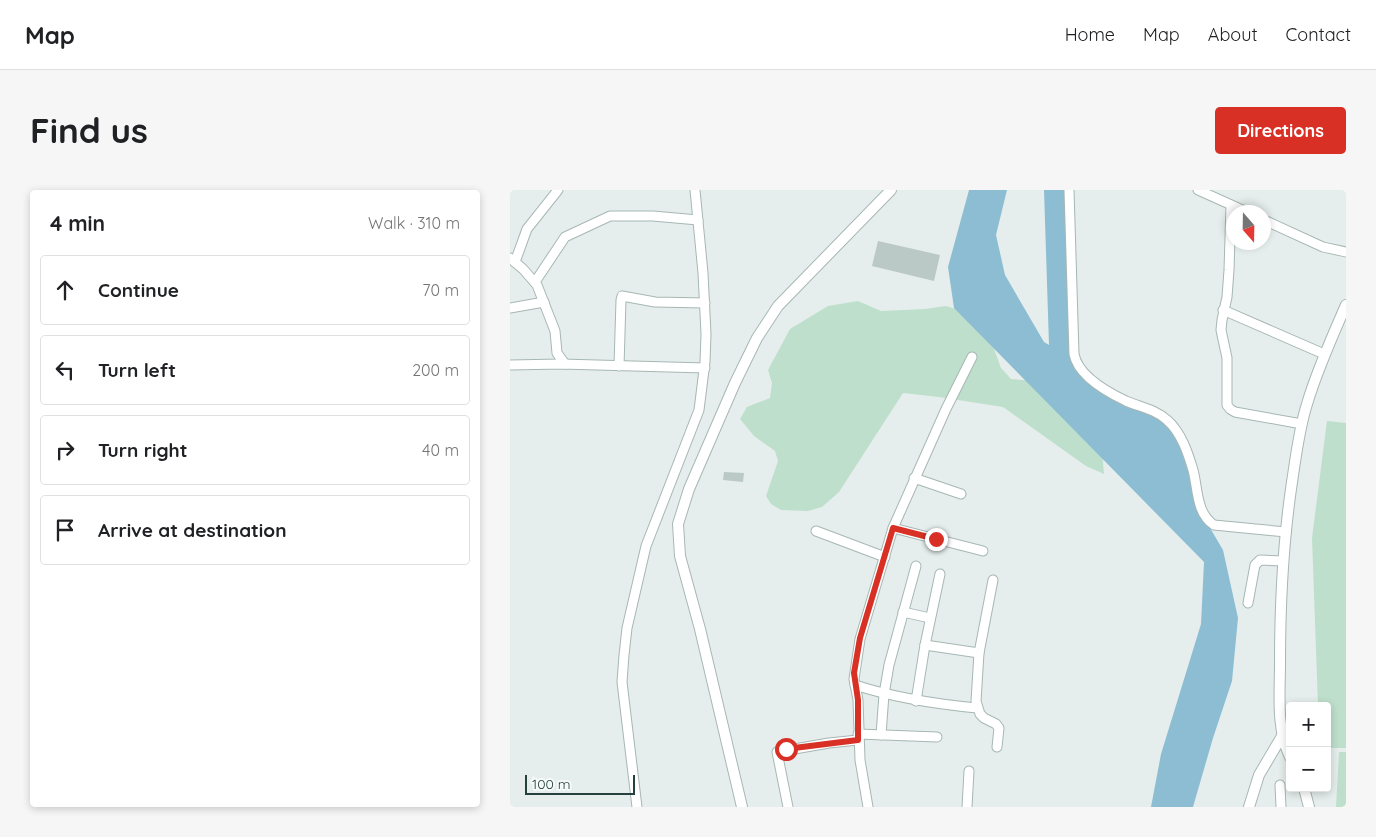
<!DOCTYPE html>
<meta charset="utf-8">
<style>
:root{--surface:#fff;--page:#f6f6f6;--text:#202124;--muted:#757577;--line:#e0e0e0;--accent:#d93025}
body{margin:0;font-family:Quicksand,sans-serif;background:var(--page);color:var(--text)}
.controls{position:absolute;right:15px;bottom:15px;display:grid;overflow:hidden;border-radius:5px;box-shadow:0 2px 8px #0003}
.controls button{width:45px;height:45px;display:grid;place-items:center;padding:0;border:0;border-bottom:1px solid var(--line);background:var(--surface);color:var(--text);font:25px sans-serif}
.compass{position:absolute;left:716px;top:15px;width:45px;height:45px;border-radius:50%;background:var(--surface);box-shadow:0 2px 8px #0003;rotate:160deg}
.scale{position:absolute;left:15px;bottom:12px;width:110px;box-sizing:border-box;padding-left:5px;border:2px solid #24413d;border-top:0;font-size:14px;line-height:18px;white-space:nowrap;color:#24413d;-webkit-text-stroke:4px #f6faf9;paint-order:stroke}
.stop{position:absolute;width:15px;height:15px;margin:-11px;border:4px solid #d93025;border-radius:50%;background:#fff}
.stop.end{background:#d93025;border-color:#fff;box-shadow:0 1px 5px #0008}
.list{margin:0;padding:0;list-style:none}
h2{display:flex;justify-content:space-between;align-items:center;height:65px;margin:0;padding:0 20px;font-size:21px}
h2 small{font-size:16px;font-weight:400;color:var(--muted)}
.list li{display:grid;grid-template-columns:32px 1fr auto;gap:15px;align-items:center;box-sizing:border-box;height:70px;margin:0 10px 10px;padding:0 10px;border:1px solid var(--line);border-radius:5px}
.list b{display:block;font-size:19px;white-space:nowrap}
.list em{font-size:16px;font-style:normal;color:var(--muted)}
.icon{flex:none;width:28px;height:28px;fill:none;stroke:currentColor;stroke-width:2;stroke-linecap:round;stroke-linejoin:round}
.map{position:relative;flex:none;width:836px;height:617px;overflow:hidden;border-radius:5px}
header{display:flex;align-items:center;gap:30px;box-sizing:border-box;height:70px;padding:0 25px;background:var(--surface);border-bottom:1px solid var(--line)}
header strong{font-size:24px}
nav{display:flex;gap:28px;margin-inline-start:auto;font-size:18px}
.intro{display:flex;align-items:center;justify-content:space-between;box-sizing:border-box;height:120px;padding:0 30px}
h1{margin:0;font-size:35px}
.button{padding:12px 22px;border-radius:5px;background:var(--accent);color:#fff;font-size:18px;font-weight:700}
main{display:flex;gap:30px;padding:0 30px}
aside{flex:1;background:var(--surface);border-radius:5px;box-shadow:0 2px 8px #0003}
.map>svg:first-child{display:block}
.green{fill:#bedfcc}
.water{fill:#8dbdd3}
.building{fill:#bac9c5}
.lines{fill:none;stroke-linecap:round;stroke-linejoin:round}
.minor-casing{stroke:#a7b7b4;stroke-width:11}
.tertiary-casing{stroke:#a7b7b4;stroke-width:12}
.minor{stroke:#fff;stroke-width:9}
.tertiary{stroke:#fff;stroke-width:10}
.route{stroke:#d93025;stroke-width:6}
</style>
<header>
<strong>Map</strong>
<nav><a>Home</a><a>Map</a><a>About</a><a>Contact</a></nav>
</header>
<div class="intro"><h1>Find us</h1><a class="button">Directions</a></div>
<main>
<aside>
<h2>4 min<small>Walk · 310 m</small></h2>
<ul class="list">
<li><svg class="icon" aria-label="ahead" viewBox="0 0 24 24"><path d="M12 20V5M6 11l6-6 6 6"/></svg><div><b>Continue</b></div><em>70 m</em></li>
<li><svg class="icon" aria-label="left" viewBox="0 0 24 24"><path d="M17 20v-9H6M10 6l-5 5 5 5"/></svg><div><b>Turn left</b></div><em>200 m</em></li>
<li><svg class="icon" aria-label="right" viewBox="0 0 24 24"><path d="M7 20v-9h11M14 6l5 5-5 5"/></svg><div><b>Turn right</b></div><em>40 m</em></li>
<li><svg class="icon" aria-label="arrive" viewBox="0 0 24 24"><path d="M6 21V4h12l-3 4 3 4H6"/></svg><div><b>Arrive at destination</b></div></li>
</ul>
</aside>
<div class="map">
<svg width="836" height="617" viewBox="0 0 836 617">
<rect width="100%" height="100%" fill="#e5eeec"/>
<g class="green">
<path d="M 348,111 L 371,121 L 415,119 L 436,116 L 458,123 L 480,148 L 491,178 L 501,189 L 527,191 L 592,261 L 594,284 L 576,276 L 493,217 L 429,207 L 393,203 L 329,302 L 312,317 L 298,321 L 271,320 L 261,314 L 256,306 L 268,271 L 265,261 L 244,246 L 230,229 L 237,217 L 260,208 L 262,193 L 258,180 L 280,139 L 318,116 Z"/>
<path d="M 817,231 L 836,233 L 836,558 L 817,558 L 817,516 L 808,516 L 802,348 Z"/>
<path d="M 829,562 L 836,562 L 836,617 L 826,617 Z"/>
</g>
<path class="water" d="M 459,0 L 497,0 L 486,45 L 495,85 L 534,152 L 539,155 L 534,0 L 557,0 L 562,173 L 610,207 L 654,225 L 669,254 L 693,326 L 713,360 L 728,428 L 722,491 L 703,548 L 683,617 L 641,617 L 651,564 L 691,434 L 694,372 L 444,118 L 438,77 Z"/>
<g class="building">
<path d="M 368,51 L 430,65 L 424,91 L 362,76 Z"/>
<path d="M 214,282 L 234,283 L 233,292 L 213,290 Z"/>
</g>
<g class="lines">
<g class="minor-casing">
<g id="minor">
<path d="M 559,0 L 564,164 C 568,186 597,202 616,211 C 630,217 645,219 657,230 C 671,242 678,263 683,280 C 688,299 686,323 704,335 L 776,342"/>
<path d="M 688,0 L 737,22"/>
<path d="M 721,15 L 719,80 L 717,107 L 712,130 L 711,140 L 717,168 L 717,215 L 720,219 L 725,222 L 792,234"/>
<path d="M 754,30 L 813,57 L 836,62"/>
<path d="M 0,68 L 13,79 L 27,95 L 45,141 L 47,163 L 55,174"/>
<path d="M 5,72 L 17,39 L 48,0"/>
<path d="M 25,92 L 55,47 L 100,26 L 143,26 L 188,30"/>
<path d="M 0,118 L 34,112"/>
<path d="M 713,120 L 814,164"/>
<path d="M 0,175 L 51,174 L 195,178"/>
<path d="M 109,176 L 111,110 L 112,106 L 145,112 L 195,113"/>
<path d="M 404,288 L 451,304"/>
<path d="M 383,338 L 473,361"/>
<path d="M 306,341 L 375,367"/>
<path d="M 483,390 L 469,463 L 466,511 L 470,524 L 474,528 L 486,534 L 489,538 L 487,557"/>
<path d="M 738,413 L 745,375 L 750,370 L 773,371"/>
<path d="M 393,422 L 420,428"/>
<path d="M 415,455 L 469,463"/>
<path d="M 345,495 C 385,508 425,514 467,518"/>
<path d="M 406,511 L 415,455 L 430,384"/>
<path d="M 348,544 L 427,547"/>
<path d="M 371,545 L 374,504 L 379,475 L 406,376"/>
<path d="M 770,595 L 771,617"/>
<path d="M 127,617 L 112,492 L 114,465 L 117,438 L 136,356 L 189,220 L 195,172 L 196,144 L 193,83 L 185,0"/>
<path d="M 278,617 L 267,562 L 319,553 L 348,550"/>
<path d="M 358,617 L 350,570 L 348,510 L 344,489 L 350,449 L 383,338 L 436,219 L 462,167"/>
<path d="M 457,617 L 459,581"/>
</g>
</g>
<g class="tertiary-casing">
<g id="tertiary">
<path d="M 780,567 C 766,538 770,504 770,473 C 770,413 773,352 782,292 C 786,266 789,239 797,214 C 807,180 822,147 836,115"/>
<path d="M 794,598 L 799,617"/>
<path d="M 232,617 L 190,439 L 170,366 L 168,334 L 179,299 L 225,193 L 247,148 L 268,116 L 381,0"/>
<path d="M 739,617 L 749,585 L 772,546"/>
</g>
</g>
<use href="#minor" class="minor"/>
<use href="#tertiary" class="tertiary"/>
</g>
<g class="lines">
<path class="route" d="M 276,559 L 348,550 L 348,510 L 344,483 L 350,448 L 383,338 L 426,349"/>
</g>
</svg>
<div class="controls">
<button>+</button>
<button>−</button>
</div>
<svg class="compass" viewBox="-18 -18 36 36"><path d="M0-13l5 13h-10z" fill="#e53935"/><path d="M0 13l5-13h-10z" fill="#757577"/></svg>
<div class="scale">100 m</div>
<div class="stop" style="left:276px;top:559px"></div>
<div class="stop end" style="left:426px;top:349px"></div>
</div>
</main>
